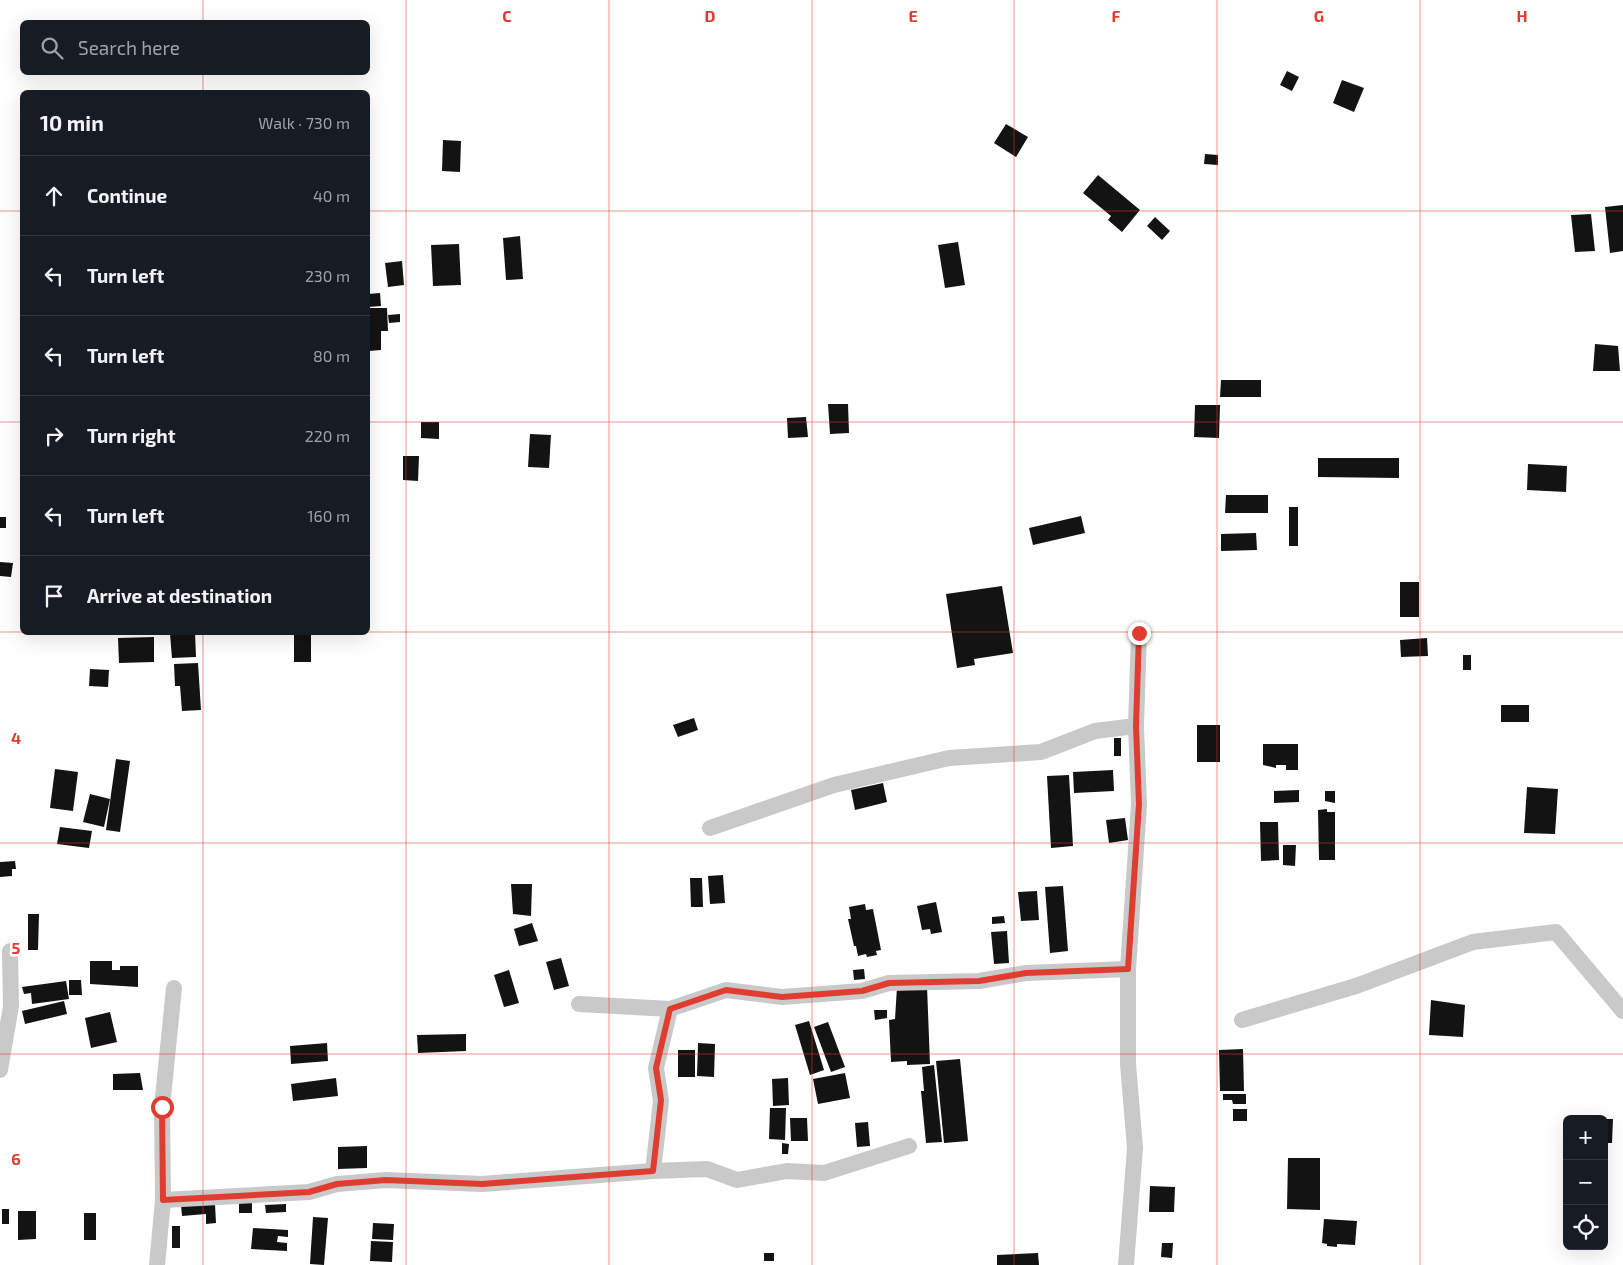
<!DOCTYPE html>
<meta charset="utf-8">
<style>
:root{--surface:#171b24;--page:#20242c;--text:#f1f3f6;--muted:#9ea1a6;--line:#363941}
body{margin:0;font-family:"Exo 2",sans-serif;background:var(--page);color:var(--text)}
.controls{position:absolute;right:15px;bottom:15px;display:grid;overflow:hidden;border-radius:8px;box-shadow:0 5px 20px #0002}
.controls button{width:45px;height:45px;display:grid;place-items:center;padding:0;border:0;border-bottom:1px solid var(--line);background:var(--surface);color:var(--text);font:25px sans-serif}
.stop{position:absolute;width:15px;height:15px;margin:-11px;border:4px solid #e03d31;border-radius:50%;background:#fff}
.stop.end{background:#e03d31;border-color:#fff;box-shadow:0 1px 5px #0008}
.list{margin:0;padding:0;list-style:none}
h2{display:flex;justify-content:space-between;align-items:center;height:65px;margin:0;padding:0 20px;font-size:21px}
h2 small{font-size:16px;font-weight:400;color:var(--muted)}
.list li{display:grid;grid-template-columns:32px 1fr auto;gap:15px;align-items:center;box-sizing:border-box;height:80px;padding:0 20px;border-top:1px solid var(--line)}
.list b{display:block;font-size:19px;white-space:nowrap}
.list em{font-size:16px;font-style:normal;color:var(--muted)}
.icon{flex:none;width:28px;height:28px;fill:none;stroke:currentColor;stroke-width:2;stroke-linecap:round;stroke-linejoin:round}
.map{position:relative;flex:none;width:1623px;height:1265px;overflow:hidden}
.search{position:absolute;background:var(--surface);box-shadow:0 5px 20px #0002;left:20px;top:20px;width:350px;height:55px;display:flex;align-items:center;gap:12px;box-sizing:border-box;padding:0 18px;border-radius:8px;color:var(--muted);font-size:19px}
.panel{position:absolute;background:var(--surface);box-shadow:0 5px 20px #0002;left:20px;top:90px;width:350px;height:545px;border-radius:8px}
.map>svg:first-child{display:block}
.building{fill:#131313}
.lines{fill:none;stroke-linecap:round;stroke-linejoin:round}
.minor{stroke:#c9c9c9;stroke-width:16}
.route{stroke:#e03d31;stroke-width:6}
.grid{fill:none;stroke:#e03d31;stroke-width:1;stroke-opacity:0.55}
.grid-label{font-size:16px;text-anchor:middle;font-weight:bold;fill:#e03d31;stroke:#fff;stroke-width:5;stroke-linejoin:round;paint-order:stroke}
</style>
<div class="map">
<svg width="1623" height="1265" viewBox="0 0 1623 1265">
<rect width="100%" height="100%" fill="#fff"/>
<g class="building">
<path d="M 1287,71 L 1299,77 L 1292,91 L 1280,85 Z"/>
<path d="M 1342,80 L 1364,88 L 1354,112 L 1333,103 Z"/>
<path d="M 1006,124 L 1028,137 L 1016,157 L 994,143 Z"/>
<path d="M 443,140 L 461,141 L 460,172 L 442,171 Z"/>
<path d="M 1205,154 L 1218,155 L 1218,165 L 1204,164 Z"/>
<path d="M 1098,175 L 1140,210 L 1122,232 L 1108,220 L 1111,216 L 1083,193 Z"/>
<path d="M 1623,205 L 1623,251 L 1610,253 L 1605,207 Z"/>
<path d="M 1591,214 L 1595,251 L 1575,252 L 1571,215 Z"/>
<path d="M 1155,217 L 1170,231 L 1162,240 L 1147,226 Z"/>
<path d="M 520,236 L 523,279 L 506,280 L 503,238 Z"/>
<path d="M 958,242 L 965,285 L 945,288 L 938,245 Z"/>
<path d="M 459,244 L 461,285 L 433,286 L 431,245 Z"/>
<path d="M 402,261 L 404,285 L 388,287 L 385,263 Z"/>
<path d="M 380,293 L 381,306 L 368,307 L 368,294 Z"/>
<path d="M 368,308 L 387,308 L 388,331 L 381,331 L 381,350 L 369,351 Z"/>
<path d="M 400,314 L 400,322 L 389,323 L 388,315 Z"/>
<path d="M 1595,344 L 1618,346 L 1620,371 L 1593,371 Z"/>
<path d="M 1221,380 L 1261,380 L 1261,397 L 1220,397 Z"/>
<path d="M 828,404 L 848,404 L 849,433 L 830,434 Z"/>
<path d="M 1195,405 L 1220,405 L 1219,438 L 1194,437 Z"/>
<path d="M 806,417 L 808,437 L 788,438 L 787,418 Z"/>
<path d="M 421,422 L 439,422 L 439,439 L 421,438 Z"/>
<path d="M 530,434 L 551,435 L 549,468 L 528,467 Z"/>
<path d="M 403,456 L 419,456 L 418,481 L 403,480 Z"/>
<path d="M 1318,458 L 1399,458 L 1399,478 L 1318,477 Z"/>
<path d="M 1528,464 L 1567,466 L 1566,492 L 1527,490 Z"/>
<path d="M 1226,495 L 1268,495 L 1268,513 L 1225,513 Z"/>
<rect x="1289" y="507" width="9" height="39"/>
<path d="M 1081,516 L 1085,533 L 1033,545 L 1029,528 Z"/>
<rect x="0" y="517" width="6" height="11"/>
<path d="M 1256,533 L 1257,550 L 1221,551 L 1221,534 Z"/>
<path d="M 0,562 L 13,563 L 11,577 L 0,576 Z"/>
<rect x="1400" y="582" width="19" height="35"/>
<path d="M 1002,586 L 1013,653 L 974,659 L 975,665 L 957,668 L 946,594 Z"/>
<path d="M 173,632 L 195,632 L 196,657 L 172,658 L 170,634 Z"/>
<rect x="294" y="632" width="17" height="30"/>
<path d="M 154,637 L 154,662 L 119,663 L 118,638 Z"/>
<path d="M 1427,638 L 1428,656 L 1401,657 L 1400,640 Z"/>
<rect x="1463" y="655" width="8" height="15"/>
<path d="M 198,663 L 201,710 L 182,711 L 180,686 L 175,686 L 174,664 Z"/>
<path d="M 90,669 L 109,670 L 108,687 L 89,686 Z"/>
<rect x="1501" y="705" width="28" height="17"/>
<path d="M 694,718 L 698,730 L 678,737 L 673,725 Z"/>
<rect x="1197" y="725" width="23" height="37"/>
<rect x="1114" y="738" width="7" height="18"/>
<path d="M 1263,744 L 1298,744 L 1298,770 L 1286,770 L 1286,765 L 1276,765 L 1276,768 L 1263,765 Z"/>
<path d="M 116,759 L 130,761 L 120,832 L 106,830 Z"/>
<path d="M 55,769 L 78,772 L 73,811 L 50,808 Z"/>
<path d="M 1113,770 L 1114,791 L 1074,793 L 1073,772 Z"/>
<path d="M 1069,775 L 1073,846 L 1051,848 L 1047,776 Z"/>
<path d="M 883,783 L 887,802 L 855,810 L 851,790 Z"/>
<path d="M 1527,787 L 1558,789 L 1555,834 L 1524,833 Z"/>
<path d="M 1299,790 L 1299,802 L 1274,803 L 1274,791 Z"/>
<path d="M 1325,791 L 1335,791 L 1335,803 L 1325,801 Z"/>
<path d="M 90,794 L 110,799 L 104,827 L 83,822 Z"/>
<path d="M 1327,809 L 1327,812 L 1335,812 L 1335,860 L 1319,860 L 1318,810 Z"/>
<path d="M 1125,818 L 1128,840 L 1109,843 L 1106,820 Z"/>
<path d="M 1260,822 L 1278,822 L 1279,860 L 1261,861 Z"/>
<path d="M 60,827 L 92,831 L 89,848 L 57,844 Z"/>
<path d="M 1283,845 L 1296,845 L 1295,866 L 1283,865 Z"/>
<path d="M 15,861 L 16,869 L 12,869 L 12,876 L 0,877 L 0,862 Z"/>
<path d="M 723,875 L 725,903 L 710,904 L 708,876 Z"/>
<path d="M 690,878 L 702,878 L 703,907 L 691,907 Z"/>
<path d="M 511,884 L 532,884 L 531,916 L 513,914 Z"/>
<path d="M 1063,886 L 1068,951 L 1050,953 L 1045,887 Z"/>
<path d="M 1037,891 L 1039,920 L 1021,921 L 1018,892 Z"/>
<path d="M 936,902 L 942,932 L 931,934 L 930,929 L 922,930 L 917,906 Z"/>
<path d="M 865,904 L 866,910 L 873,909 L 881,950 L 876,951 L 877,955 L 867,957 L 866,954 L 858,956 L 856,946 L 854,946 L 848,919 L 851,919 L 849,907 Z"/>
<path d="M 28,914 L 39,914 L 38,950 L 28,950 Z"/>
<path d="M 1004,916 L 1005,923 L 992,924 L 992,917 Z"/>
<path d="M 532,923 L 538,941 L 519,946 L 514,929 Z"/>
<path d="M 1007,931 L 1009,963 L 994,964 L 991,932 Z"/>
<path d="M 561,958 L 569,986 L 554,990 L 546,962 Z"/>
<path d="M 90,961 L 112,961 L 112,970 L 120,970 L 120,966 L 138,966 L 138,987 L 90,984 Z"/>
<path d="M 864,969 L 865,979 L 854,980 L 853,970 Z"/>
<path d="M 509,970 L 519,1003 L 504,1007 L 494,975 Z"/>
<path d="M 69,980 L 81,980 L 82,995 L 69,995 Z"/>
<path d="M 66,981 L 69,999 L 32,1004 L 31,993 L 24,994 L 22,987 Z"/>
<path d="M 927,986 L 930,1064 L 907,1065 L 907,1061 L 891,1062 L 889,1020 L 895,1019 L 897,987 Z"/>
<path d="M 1431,1000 L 1465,1005 L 1463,1037 L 1429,1035 Z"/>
<path d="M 64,1001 L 67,1014 L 25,1024 L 22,1011 Z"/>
<path d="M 874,1010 L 887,1010 L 887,1018 L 875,1020 Z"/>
<path d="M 110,1012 L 117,1042 L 91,1048 L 85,1018 Z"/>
<path d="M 809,1021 L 824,1070 L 810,1075 L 795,1025 Z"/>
<path d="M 828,1022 L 845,1067 L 831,1072 L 814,1027 Z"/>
<path d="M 466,1034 L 466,1051 L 418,1053 L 417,1035 Z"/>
<path d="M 327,1043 L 328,1061 L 291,1064 L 290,1046 Z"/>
<path d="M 698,1043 L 715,1044 L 714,1077 L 697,1076 Z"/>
<path d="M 1243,1049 L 1244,1091 L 1220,1091 L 1219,1050 Z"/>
<rect x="678" y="1050" width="17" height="27"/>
<path d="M 960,1059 L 968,1141 L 944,1143 L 936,1061 Z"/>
<path d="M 934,1065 L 942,1142 L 926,1143 L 921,1091 L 924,1091 L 922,1067 Z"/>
<path d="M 140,1073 L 143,1090 L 113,1090 L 113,1074 Z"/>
<path d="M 845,1073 L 850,1098 L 818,1104 L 813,1079 Z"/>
<path d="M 336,1078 L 338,1096 L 293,1101 L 291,1084 Z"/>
<path d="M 788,1078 L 789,1105 L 773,1106 L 772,1079 Z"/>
<path d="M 1223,1094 L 1246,1094 L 1246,1104 L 1233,1104 L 1232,1100 L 1223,1100 Z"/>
<path d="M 770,1108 L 786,1108 L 785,1140 L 769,1139 Z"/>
<rect x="1233" y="1109" width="14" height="12"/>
<path d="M 790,1118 L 807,1118 L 808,1141 L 791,1141 Z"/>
<path d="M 1604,1119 L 1613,1119 L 1612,1143 L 1606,1143 L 1606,1138 L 1604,1138 Z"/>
<path d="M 868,1122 L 870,1146 L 857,1147 L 855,1123 Z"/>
<path d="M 782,1143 L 789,1144 L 788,1154 L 782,1154 Z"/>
<path d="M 367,1146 L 367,1168 L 338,1169 L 338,1147 Z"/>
<path d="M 1288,1158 L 1320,1158 L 1320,1210 L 1287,1209 Z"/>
<path d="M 1150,1186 L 1175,1187 L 1174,1212 L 1149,1212 Z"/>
<rect x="239" y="1201" width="13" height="12"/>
<path d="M 215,1204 L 216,1223 L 206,1224 L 206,1214 L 182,1216 L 181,1205 Z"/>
<path d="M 286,1204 L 286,1212 L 266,1213 L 265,1205 Z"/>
<rect x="2" y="1209" width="7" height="15"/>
<path d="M 18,1211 L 36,1211 L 36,1239 L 18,1240 Z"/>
<rect x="84" y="1213" width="12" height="27"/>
<path d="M 313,1217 L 328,1218 L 324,1265 L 310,1264 Z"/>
<path d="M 1324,1219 L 1357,1221 L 1355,1245 L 1337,1244 L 1337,1247 L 1327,1246 L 1327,1244 L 1322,1243 Z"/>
<path d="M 373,1223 L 394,1224 L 393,1240 L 372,1239 Z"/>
<rect x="172" y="1226" width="8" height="22"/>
<path d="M 253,1228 L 288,1230 L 288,1237 L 278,1236 L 277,1242 L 287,1243 L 287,1251 L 251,1249 Z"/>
<path d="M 371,1241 L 393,1242 L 392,1262 L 370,1261 Z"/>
<path d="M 1162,1243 L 1173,1243 L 1172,1258 L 1161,1257 Z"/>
<rect x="764" y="1253" width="10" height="8"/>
<path d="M 1038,1253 L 1039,1265 L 997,1265 L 997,1255 Z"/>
</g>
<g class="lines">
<g class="minor">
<path d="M 710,828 L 834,785 L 949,758 L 1041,752 L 1095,731 L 1136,726"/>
<path d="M 579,1004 L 670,1009 L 726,990 L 782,997 L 862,991 L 889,983 L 979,981 L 1026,973 L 1128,969"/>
<path d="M 1242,1020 L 1356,986 L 1473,942 L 1556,932 L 1623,1011"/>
<path d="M 0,1070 L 11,1006 L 10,951"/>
<path d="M 653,1171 L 661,1101 L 656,1068 L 670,1009"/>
<path d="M 163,1200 L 309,1192 L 337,1184 L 386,1180 L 482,1184 L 653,1171 L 707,1169 L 737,1180 L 787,1171 L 824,1173 L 909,1146"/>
<path d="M 157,1265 L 163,1200 L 162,1107 L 174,988"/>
<path d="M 1126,1265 L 1135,1148 L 1128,1064 L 1128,969 L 1139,804 L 1136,726 L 1139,633"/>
</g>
</g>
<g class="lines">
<path class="route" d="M 162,1107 L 163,1200 L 309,1192 L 337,1184 L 386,1180 L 482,1184 L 653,1171 L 661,1100 L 656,1068 L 670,1009 L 726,990 L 782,997 L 862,991 L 889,983 L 979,981 L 1026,973 L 1128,969 L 1139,804 L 1136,726 L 1139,633"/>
</g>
<path class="grid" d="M 203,0 L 203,22M 406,0 L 406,1265M 609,0 L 609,1265M 812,0 L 812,1265M 1014,0 L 1014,1265M 1217,0 L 1217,1265M 1420,0 L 1420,1265M 203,72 L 203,92M 0,211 L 22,211M 368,211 L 1623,211M 0,422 L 22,422M 368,422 L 1623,422M 0,632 L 22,632M 22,632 L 368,632M 203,632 L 203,1265M 368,632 L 1623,632M 0,843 L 1623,843M 0,1054 L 1623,1054"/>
<g class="grid-label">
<text x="507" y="22">C</text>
<text x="710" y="22">D</text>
<text x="913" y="22">E</text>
<text x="1116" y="22">F</text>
<text x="1319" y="22">G</text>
<text x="1522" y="22">H</text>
<text x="16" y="744">4</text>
<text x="16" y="954">5</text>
<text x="16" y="1165">6</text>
</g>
</svg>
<div class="controls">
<button>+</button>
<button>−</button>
<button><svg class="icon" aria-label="locate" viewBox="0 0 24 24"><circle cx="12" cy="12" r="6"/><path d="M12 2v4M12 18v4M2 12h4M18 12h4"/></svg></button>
</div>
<div class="stop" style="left:162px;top:1107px"></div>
<div class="stop end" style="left:1139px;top:633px"></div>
<div class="search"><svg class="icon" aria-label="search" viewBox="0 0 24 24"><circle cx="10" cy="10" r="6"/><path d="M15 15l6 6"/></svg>Search here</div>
<section class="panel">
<h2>10 min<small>Walk · 730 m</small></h2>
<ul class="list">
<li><svg class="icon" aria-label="ahead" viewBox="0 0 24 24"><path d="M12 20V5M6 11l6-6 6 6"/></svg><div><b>Continue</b></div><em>40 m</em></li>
<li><svg class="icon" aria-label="left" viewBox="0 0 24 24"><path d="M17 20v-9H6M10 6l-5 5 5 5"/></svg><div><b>Turn left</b></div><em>230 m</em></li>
<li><svg class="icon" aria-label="left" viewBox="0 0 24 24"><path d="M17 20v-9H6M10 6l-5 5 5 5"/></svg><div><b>Turn left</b></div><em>80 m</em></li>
<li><svg class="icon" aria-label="right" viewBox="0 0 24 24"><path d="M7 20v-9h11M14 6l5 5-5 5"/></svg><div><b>Turn right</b></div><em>220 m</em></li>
<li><svg class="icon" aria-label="left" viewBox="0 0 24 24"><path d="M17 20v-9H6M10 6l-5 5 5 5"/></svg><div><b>Turn left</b></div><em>160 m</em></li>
<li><svg class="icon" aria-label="arrive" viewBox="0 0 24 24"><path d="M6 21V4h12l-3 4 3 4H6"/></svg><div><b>Arrive at destination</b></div></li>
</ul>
</section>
</div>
